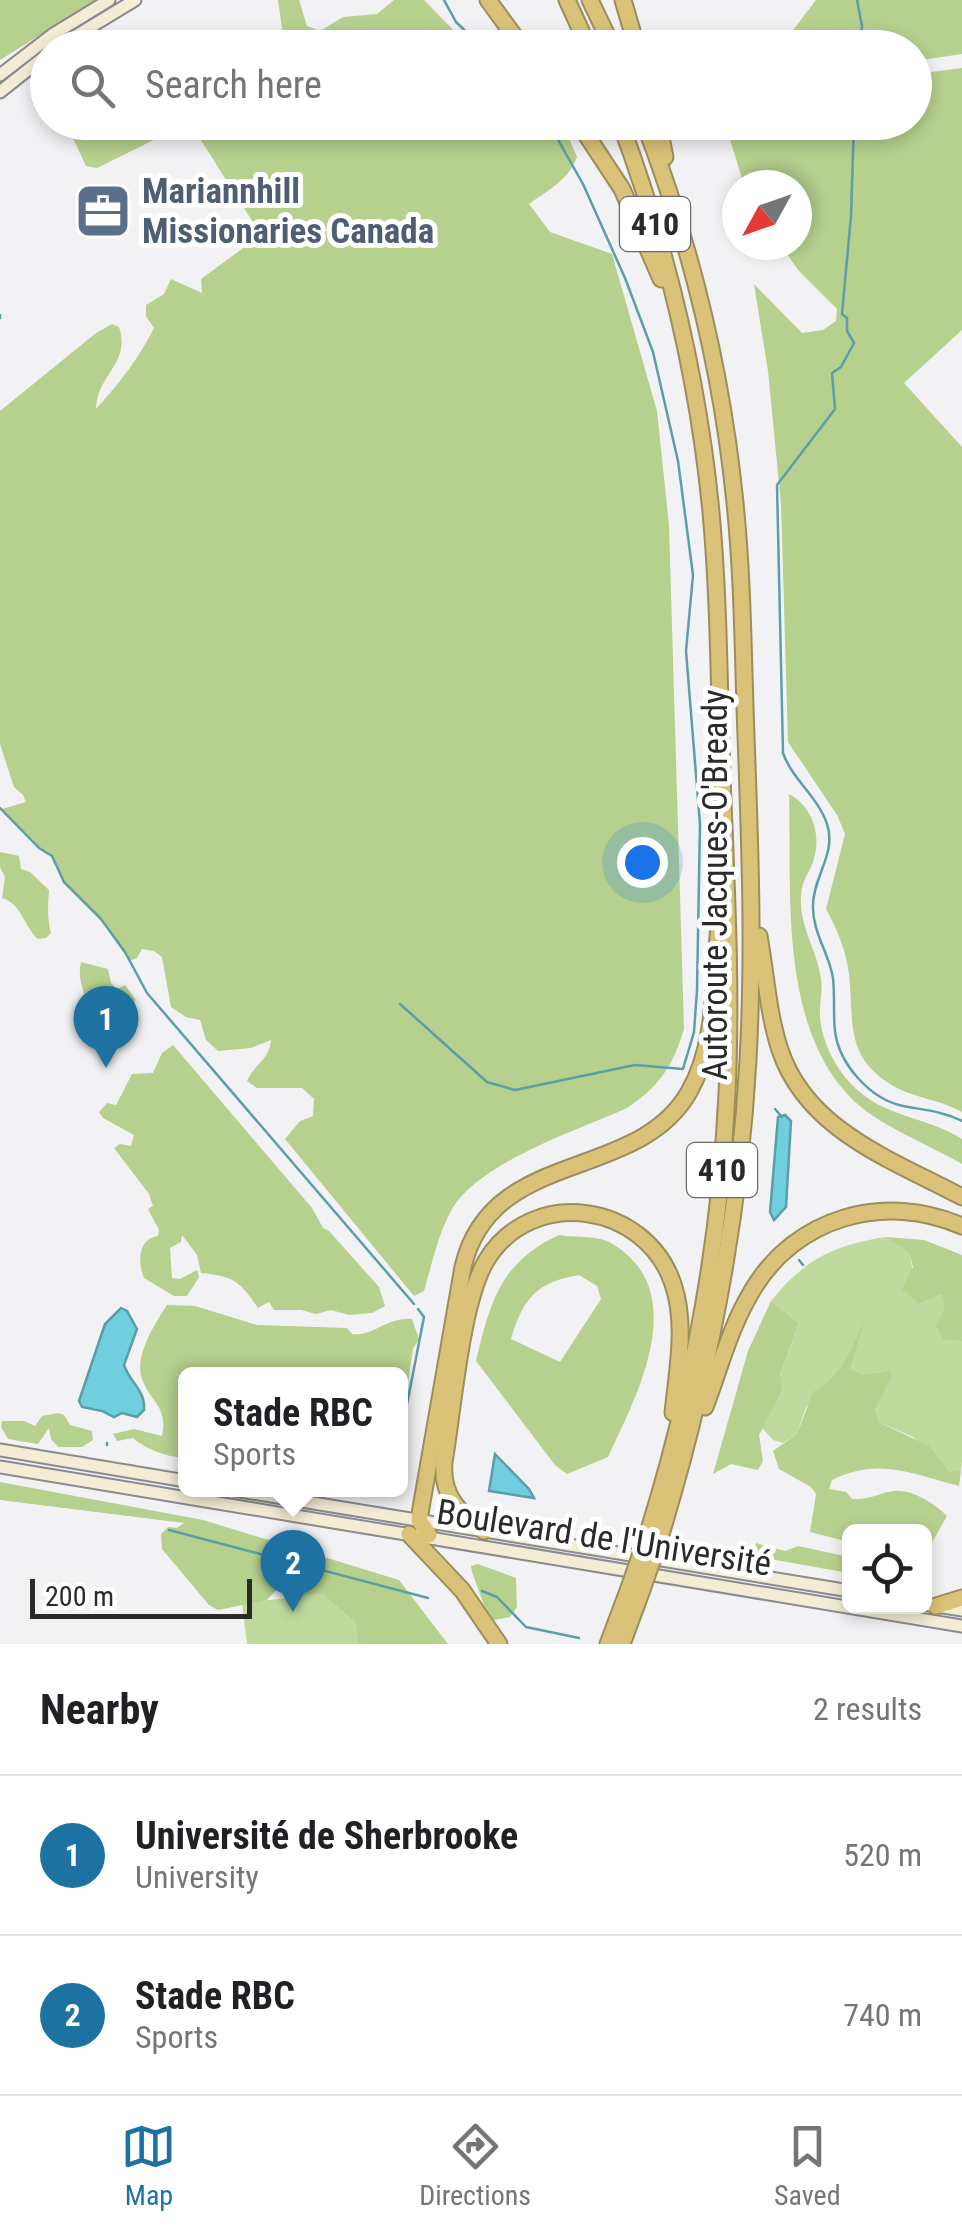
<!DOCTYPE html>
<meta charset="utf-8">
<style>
:root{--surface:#fff;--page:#f2f2f2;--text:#202124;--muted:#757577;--line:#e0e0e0;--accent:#1e72a2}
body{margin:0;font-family:"Roboto Condensed",sans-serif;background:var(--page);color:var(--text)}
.controls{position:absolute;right:30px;bottom:30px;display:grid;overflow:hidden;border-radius:15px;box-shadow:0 5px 15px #0003}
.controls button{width:90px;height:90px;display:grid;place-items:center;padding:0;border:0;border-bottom:2px solid var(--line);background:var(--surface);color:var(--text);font:50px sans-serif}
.compass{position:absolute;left:722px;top:170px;width:90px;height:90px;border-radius:50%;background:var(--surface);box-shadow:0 5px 15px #0003;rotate:230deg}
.scale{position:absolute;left:30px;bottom:25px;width:222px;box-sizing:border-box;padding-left:10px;border:5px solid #2a2a2b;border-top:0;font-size:28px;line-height:35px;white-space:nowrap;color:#2a2a2b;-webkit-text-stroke:8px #fff;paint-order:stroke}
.you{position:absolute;left:642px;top:862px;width:35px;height:35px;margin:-25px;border:8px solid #fff;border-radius:50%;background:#1a73e8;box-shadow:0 0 0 15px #1a73e833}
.badge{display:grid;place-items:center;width:65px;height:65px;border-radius:50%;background:var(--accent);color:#fff;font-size:32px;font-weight:700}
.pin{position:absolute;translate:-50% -82px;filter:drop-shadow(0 2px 5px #0008)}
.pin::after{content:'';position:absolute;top:52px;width:35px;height:30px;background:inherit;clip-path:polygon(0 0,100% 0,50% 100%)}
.popup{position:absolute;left:178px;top:1367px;width:230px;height:130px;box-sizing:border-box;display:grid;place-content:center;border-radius:15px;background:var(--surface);filter:drop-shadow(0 2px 8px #0005);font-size:32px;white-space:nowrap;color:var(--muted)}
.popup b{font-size:38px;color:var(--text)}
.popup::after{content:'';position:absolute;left:50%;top:100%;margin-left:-20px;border:20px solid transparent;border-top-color:var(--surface)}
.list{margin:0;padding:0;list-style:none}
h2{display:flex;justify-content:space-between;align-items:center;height:130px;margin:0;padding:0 40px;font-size:42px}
h2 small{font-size:32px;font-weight:400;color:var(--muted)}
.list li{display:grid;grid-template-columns:65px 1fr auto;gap:30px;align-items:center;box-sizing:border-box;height:160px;padding:0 40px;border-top:2px solid var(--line)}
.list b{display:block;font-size:38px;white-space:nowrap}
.list p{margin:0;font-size:32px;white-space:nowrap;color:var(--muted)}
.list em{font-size:32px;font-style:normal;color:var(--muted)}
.icon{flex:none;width:55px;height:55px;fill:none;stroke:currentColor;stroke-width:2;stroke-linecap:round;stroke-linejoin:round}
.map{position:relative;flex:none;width:962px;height:1644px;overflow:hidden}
.search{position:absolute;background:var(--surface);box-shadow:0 5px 15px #0003;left:30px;right:30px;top:30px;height:110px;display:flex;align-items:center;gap:25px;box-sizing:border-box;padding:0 35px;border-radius:55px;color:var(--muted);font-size:38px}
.sheet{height:450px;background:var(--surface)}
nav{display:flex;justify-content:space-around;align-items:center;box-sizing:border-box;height:140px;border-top:2px solid var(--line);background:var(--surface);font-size:28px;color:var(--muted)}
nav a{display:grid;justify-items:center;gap:5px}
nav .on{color:var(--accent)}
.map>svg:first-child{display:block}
.green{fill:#c0d99c}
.forest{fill:#b6d08e;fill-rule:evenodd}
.water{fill:#70cfde;stroke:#5b9ea8;stroke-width:2.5}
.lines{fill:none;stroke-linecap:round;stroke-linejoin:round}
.stream{stroke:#5b9ea8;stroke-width:2.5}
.secondary-casing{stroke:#8a8a8d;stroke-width:15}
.motorway-casing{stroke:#9c8d5d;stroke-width:19}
.secondary{stroke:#f4edd6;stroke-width:11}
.motorway{stroke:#dac278;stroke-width:15}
.motorway-bridge-casing{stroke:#9c8d5d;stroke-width:19;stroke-linecap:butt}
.motorway-bridge{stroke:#dac278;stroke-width:15}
.labels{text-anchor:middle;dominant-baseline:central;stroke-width:10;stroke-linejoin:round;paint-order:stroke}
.shield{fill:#fff;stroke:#6a6a6b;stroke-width:2.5}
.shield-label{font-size:32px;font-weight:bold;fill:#2a2a2b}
.service-label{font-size:35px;font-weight:bold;fill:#4e5e75;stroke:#fff;text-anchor:start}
.street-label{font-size:35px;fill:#2a2a2b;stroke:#fff}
</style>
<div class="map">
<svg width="962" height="1644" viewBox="0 0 962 1644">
<rect width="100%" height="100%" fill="#f2f2f5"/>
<g class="green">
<path d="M 886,1237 L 909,1252 L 919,1304 L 942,1294 L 955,1338 L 962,1341 L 962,1462 L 961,1470 L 949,1472 L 913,1437 L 880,1423 L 875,1409 L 889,1370 L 862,1375 L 851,1370 L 861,1331 L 840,1370 L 806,1407 L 797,1434 L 783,1443 L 773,1440 L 762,1428 L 783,1389 L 780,1376 L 799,1323 L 771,1301 C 804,1260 833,1245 886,1237 Z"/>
<path d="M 322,1594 L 355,1622 L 358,1644 L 247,1644 L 242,1603 Z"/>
</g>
<g class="forest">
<path d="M 0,0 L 96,0 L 0,60 Z"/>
<path d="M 278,0 L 299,0 L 307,26 L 320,31 L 343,17 L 377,14 L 394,0 L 424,0 L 470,47 L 272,47 L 283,36 Z"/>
<path d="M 816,0 L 962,0 L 962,54 L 915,61 L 914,48 L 780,47 Z"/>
<path d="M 962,68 L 962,330 L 904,383 L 962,447 L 962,1112 C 939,1099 912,1098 890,1084 C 844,1055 854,1019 849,974 C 846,950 837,929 826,909 L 845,834 L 837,815 L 788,742 L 781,504 L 768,371 L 754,284 L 802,333 L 823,330 L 836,321 L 837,309 L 798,270 L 781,245 L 797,245 L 797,185 L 744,185 L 725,123 L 914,122 L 915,74 Z"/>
<path d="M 66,123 L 188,123 L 97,168 L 86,166 Z"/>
<path d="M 190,123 L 552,123 L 569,138 L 577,157 C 568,181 548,190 529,204 L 550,232 L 612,254 L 657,411 L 669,525 L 684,1029 C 673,1066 659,1087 627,1108 C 576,1131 480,1162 452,1209 C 438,1234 432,1264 424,1291 L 414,1296 L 285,1139 L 300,1121 L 313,1116 L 314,1099 L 302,1088 L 257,1088 L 247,1081 C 255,1063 269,1061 271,1040 L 251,1048 L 218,1051 L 206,1040 L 200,1020 L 186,1017 L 171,1007 L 162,957 L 154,951 L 142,949 L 137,958 L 129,961 L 101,919 L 64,882 L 52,856 L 39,848 L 2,809 L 26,802 L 23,795 L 14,787 L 0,744 L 0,411 L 96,333 L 112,324 L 119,327 C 131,364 97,374 96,409 C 119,384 139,358 154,328 L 146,316 L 146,305 L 164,294 L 171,279 L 202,293 L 201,279 L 261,235 Z"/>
<path d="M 789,794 C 815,808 823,840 811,867 C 806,877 801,885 801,896 C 799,926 817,950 821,978 C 823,991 819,1004 820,1017 C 822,1042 835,1067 852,1085 C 884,1118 926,1116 962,1139 L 962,1164 C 933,1147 886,1128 861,1107 C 777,1036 792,894 789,794 Z"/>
<path d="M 0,852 L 19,856 L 21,869 L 30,872 L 49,890 C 48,905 47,918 51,933 L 46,938 L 38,939 C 24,927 22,904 2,898 L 5,877 L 0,867 Z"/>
<path d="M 81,962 L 108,969 L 111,983 L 117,989 L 125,985 L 135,999 L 134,1013 L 111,1034 L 105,1032 C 93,1010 75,987 81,962 Z"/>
<path d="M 173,1045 L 312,1208 L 323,1228 L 329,1231 L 379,1287 L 385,1306 L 372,1313 L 349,1315 L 331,1310 L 316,1314 L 301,1310 L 274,1310 L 269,1302 L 258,1308 C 240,1281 233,1276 201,1273 L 197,1255 L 182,1235 L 181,1242 L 170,1248 L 172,1278 L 180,1279 L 197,1270 L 199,1277 L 187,1296 L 174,1296 L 144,1278 C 137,1261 139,1238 158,1236 L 159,1230 L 148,1209 L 153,1206 L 149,1194 L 114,1148 L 120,1144 L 131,1146 L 134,1135 L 103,1118 L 99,1112 L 107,1103 L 116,1105 L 132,1074 L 153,1073 L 162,1053 Z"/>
<path d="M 559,1235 C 576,1238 597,1235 611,1243 C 693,1291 637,1395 608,1457 L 567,1474 L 555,1465 L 476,1361 C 490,1303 500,1262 559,1235 ZM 579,1275 L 597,1286 L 601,1299 L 560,1362 L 511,1339 C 523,1298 537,1282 579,1275 Z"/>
<path d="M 886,1237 L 924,1240 L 962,1255 L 962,1341 L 943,1339 L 936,1326 L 945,1307 L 942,1294 L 919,1304 L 902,1289 L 913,1267 L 909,1253 Z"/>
<path d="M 771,1301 L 799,1323 L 780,1375 L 783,1389 L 759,1435 L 763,1461 L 758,1470 L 731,1464 L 713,1474 L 748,1351 Z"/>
<path d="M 167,1305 L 195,1306 L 257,1325 L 347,1328 L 352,1334 C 372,1337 389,1316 412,1319 L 419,1339 L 413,1349 L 404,1410 L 401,1414 L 400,1374 L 186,1374 L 185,1457 C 172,1459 145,1449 133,1438 L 117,1441 L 113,1434 L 134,1429 L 162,1436 C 168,1406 151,1403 142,1379 C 134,1356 155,1323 167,1305 Z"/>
<path d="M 864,1322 L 851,1369 L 862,1375 L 889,1370 L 892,1375 L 875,1409 L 880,1423 L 929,1446 L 949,1472 L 961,1470 L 962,1462 L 959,1486 C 911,1474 880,1457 832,1480 L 829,1489 L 846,1492 L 852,1499 C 871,1500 878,1493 894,1491 C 912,1489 935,1504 947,1516 L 925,1555 L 924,1532 L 850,1532 L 849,1542 L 810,1532 L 816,1494 L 811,1487 L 779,1469 L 773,1451 L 797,1434 L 813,1392 C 842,1377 850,1350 864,1322 Z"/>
<path d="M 58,1413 L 64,1415 L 70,1425 L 92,1431 L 93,1440 L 82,1447 L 58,1447 L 51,1439 L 49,1428 L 38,1444 L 8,1439 L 1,1427 L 2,1421 L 24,1421 L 35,1426 L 42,1416 Z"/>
<path d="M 0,1482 L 203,1520 L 399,1580 L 448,1644 L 358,1644 L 355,1622 L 322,1594 L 302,1596 L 301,1576 L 291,1558 L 287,1578 L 267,1600 L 218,1610 L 209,1605 L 162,1549 L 161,1534 L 168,1527 L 177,1528 L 184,1523 L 0,1500 Z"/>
<path d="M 756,1543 L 785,1551 L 798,1546 L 849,1557 L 849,1573 L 770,1559 L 755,1549 Z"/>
<path d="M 478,1564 L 516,1578 L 517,1607 L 510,1617 L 494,1620 L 484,1605 L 472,1572 L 471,1566 Z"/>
</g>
<g class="water">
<path d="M 785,1115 L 791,1121 L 786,1207 L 774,1220 L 770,1212 L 778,1117 Z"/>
<path d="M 121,1308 L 127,1311 L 137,1329 L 124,1365 C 130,1383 146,1391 144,1410 L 137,1417 L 122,1413 L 114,1417 L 102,1411 L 82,1407 L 79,1401 L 105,1324 Z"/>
<path d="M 495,1454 L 529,1489 L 534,1498 L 489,1491 Z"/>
</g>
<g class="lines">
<g class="stream">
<path d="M 444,0 L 456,22 L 483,48"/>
<path d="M 857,0 L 862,26 L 860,48"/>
<path d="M 854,122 L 851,216 L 842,314 L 847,318 L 847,331 L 854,343 L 841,367 L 832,373 L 835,409 L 777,485 L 783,753 C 792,779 818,797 827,824 C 837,853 813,877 813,905 C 812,932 829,953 833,978 C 835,996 833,1014 835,1031 C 839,1064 870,1099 903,1106 C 924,1110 942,1111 962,1121"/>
<path d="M 0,315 L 0,318"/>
<path d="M 0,808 L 39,848 L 52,856 L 64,882 L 101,919 L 125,952 L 147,993 L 414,1304"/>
<path d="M 400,1004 L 487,1082 L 515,1090 L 635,1065 L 683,1069 L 694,1032 L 697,990 L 700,824 L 686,651 L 693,575 L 678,461 L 653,352 L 625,278 L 583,184 L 548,122"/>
<path d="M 775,1109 L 782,1117"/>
<path d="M 799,1260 L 803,1265"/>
<path d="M 400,1440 L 424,1317 L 418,1309"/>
<path d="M 107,1445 L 107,1443"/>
<path d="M 319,1490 L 320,1493"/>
<path d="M 169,1530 L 428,1598"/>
<path d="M 307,1566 L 311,1543"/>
<path d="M 482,1591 L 497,1597 L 526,1627 L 579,1638"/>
</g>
<g class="secondary-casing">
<g id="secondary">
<path d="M 56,48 L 135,0"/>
<path d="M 0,75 L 52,35 L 109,0"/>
<path d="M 0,92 L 48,54"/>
<path d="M 0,1450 L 186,1481"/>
<path d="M 0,1467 L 962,1626"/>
<path d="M 234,1490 L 850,1591"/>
<path d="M 924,1604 L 962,1610"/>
</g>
</g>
<g class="motorway-casing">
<g id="motorway">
<path d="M 488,0 L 523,48"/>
<path d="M 567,0 L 589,48"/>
<path d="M 590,0 L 613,48"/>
<path d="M 623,0 L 637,48"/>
<path d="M 578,122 L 622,189 L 661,279"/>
<path d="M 620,122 C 667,248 698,378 711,512 C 719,599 719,688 722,776 C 726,882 732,988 727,1093 C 720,1245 692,1394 646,1539"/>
<path d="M 644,122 C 691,245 722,372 735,503 C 743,580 743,658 746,736 C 750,844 754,952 748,1060 C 739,1224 707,1384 659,1541"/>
<path d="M 658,122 L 665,157"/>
<path d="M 759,936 C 766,974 768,1014 780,1050 C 807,1131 893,1160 962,1197"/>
<path d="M 705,1407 C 720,1368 730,1327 752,1291 C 795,1217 885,1192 962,1226"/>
<path d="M 484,1531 C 459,1512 441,1496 444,1462 C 453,1411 461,1303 486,1261 C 532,1185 646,1203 673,1284 C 687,1325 677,1371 673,1413"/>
<path d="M 409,1534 L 462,1590 L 499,1644"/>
<path d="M 429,1535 L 419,1520 L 421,1508 L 463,1267 C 491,1147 637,1183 689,1092 C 717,1043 713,980 719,927"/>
<path d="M 936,1606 L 962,1598"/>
<path d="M 608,1644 L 629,1588"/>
<path d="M 622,1644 L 642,1590"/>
</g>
</g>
<use href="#secondary" class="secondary"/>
<use href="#motorway" class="motorway"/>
<g class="motorway-bridge-casing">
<g id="motorway-bridge">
<path d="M 629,1588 L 646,1539"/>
<path d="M 642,1590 L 659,1541"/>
</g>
</g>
<use href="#motorway-bridge" class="motorway-bridge"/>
</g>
<defs>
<g id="office-square" transform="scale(2.875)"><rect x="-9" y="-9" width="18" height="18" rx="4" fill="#5c6f8a" stroke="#fff"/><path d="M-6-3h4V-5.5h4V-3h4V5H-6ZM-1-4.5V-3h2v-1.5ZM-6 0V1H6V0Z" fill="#fff"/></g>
</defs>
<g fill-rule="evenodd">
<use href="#office-square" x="103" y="211"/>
</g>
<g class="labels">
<g class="shield">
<rect x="620" y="197" width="70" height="54" rx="8"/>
<rect x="687" y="1143" width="70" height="54" rx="8"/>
</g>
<g class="shield-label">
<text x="655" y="224">410</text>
<text x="722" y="1170">410</text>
</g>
<g class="service-label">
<text x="142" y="191">Mariannhill<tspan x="142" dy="40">Missionaries Canada</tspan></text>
</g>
<g class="street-label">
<text transform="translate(715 885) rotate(-90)">Autoroute Jacques-O'Bready</text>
<text transform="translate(604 1538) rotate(9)">Boulevard de l'Université</text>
</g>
</g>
</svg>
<div class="controls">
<button><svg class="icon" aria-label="locate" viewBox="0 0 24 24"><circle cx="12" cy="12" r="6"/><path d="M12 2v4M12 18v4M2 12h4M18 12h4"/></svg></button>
</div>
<svg class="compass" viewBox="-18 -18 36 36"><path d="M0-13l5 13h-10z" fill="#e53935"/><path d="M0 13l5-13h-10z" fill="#757577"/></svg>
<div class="scale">200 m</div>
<div class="you"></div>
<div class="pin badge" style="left:106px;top:1068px">1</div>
<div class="pin badge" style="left:293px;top:1612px">2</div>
<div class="popup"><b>Stade RBC</b>Sports</div>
<div class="search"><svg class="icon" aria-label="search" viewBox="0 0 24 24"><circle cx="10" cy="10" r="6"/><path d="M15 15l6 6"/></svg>Search here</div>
</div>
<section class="sheet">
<h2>Nearby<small>2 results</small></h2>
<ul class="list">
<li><span class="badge">1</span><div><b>Université de Sherbrooke</b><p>University</p></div><em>520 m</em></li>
<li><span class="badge">2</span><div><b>Stade RBC</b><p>Sports</p></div><em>740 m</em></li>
</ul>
</section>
<nav>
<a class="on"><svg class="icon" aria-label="map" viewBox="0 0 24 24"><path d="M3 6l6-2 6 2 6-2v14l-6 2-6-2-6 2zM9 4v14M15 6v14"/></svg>Map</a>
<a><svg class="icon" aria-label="directions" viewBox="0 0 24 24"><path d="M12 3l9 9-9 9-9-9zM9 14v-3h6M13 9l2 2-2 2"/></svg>Directions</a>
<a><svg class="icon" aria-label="saved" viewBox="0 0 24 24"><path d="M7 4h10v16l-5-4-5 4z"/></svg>Saved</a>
</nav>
